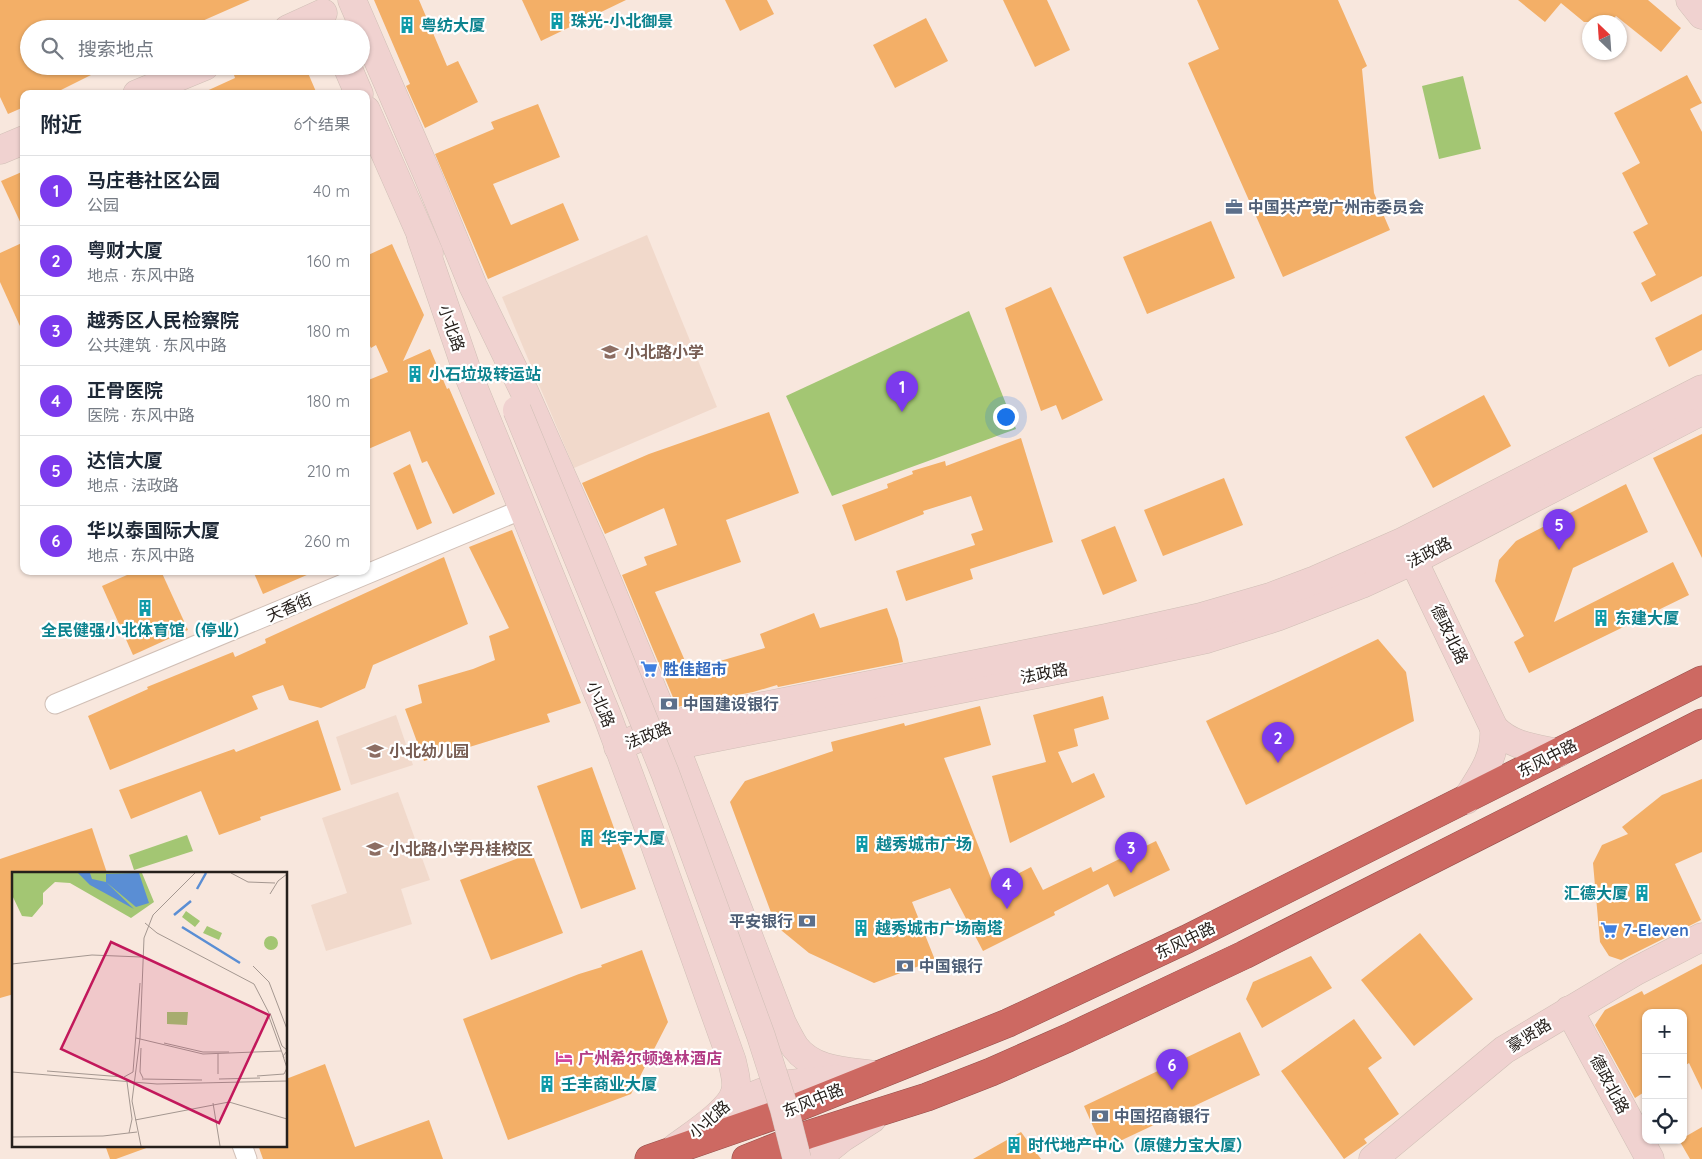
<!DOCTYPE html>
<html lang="zh">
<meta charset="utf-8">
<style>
:root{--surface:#fff;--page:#f6f6f7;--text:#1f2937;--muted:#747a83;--line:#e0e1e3;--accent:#7c3aed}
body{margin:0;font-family:Quicksand,"Noto Sans SC",sans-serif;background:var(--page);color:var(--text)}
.controls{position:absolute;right:15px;bottom:15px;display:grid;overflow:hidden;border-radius:10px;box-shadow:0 1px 4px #0004}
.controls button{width:45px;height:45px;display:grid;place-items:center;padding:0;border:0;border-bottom:1px solid var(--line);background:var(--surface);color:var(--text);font:25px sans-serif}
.compass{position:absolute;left:1582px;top:15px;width:45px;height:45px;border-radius:50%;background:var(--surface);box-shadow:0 1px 4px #0004;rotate:335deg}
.you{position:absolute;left:1005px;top:416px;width:18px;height:18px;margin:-12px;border:4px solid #fff;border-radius:50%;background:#1a73e8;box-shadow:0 0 0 8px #1a73e833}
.badge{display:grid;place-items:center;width:32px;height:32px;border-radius:50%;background:var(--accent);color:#fff;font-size:16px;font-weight:700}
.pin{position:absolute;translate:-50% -41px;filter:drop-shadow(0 1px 2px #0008)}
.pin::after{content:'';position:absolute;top:26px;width:18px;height:15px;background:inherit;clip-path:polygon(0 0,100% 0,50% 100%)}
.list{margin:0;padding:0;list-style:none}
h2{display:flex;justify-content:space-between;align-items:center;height:65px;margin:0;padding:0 20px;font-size:21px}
h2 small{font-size:16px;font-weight:400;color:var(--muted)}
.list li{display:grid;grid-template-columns:32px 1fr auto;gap:15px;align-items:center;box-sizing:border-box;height:70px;padding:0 20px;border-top:1px solid var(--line)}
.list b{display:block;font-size:19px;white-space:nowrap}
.list p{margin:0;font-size:16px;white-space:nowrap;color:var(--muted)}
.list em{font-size:16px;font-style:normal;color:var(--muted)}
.icon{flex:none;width:28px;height:28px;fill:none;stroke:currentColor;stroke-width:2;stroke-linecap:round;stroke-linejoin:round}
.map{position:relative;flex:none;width:1702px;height:1159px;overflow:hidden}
.search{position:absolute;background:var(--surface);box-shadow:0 1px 4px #0004;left:20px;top:20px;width:350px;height:55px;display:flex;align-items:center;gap:12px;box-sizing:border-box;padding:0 18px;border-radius:28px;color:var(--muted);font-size:19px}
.panel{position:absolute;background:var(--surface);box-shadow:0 1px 4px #0004;left:20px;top:90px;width:350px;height:485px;border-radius:10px}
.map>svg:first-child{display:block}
.built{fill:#f1d9cb}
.green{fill:#a3c673}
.building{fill:#f3af67}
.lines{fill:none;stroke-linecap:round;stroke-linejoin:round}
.street-casing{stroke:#d0bfb6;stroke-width:21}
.secondary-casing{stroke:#d0bfb6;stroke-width:29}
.highway-casing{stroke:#934f4a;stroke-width:29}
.street{stroke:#fff;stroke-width:19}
.secondary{stroke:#f0d2d0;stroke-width:28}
.highway{stroke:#cd6962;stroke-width:28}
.secondary-bridge-casing{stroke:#d0bfb6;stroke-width:29;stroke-linecap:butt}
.secondary-bridge{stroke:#f0d2d0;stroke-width:28}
.labels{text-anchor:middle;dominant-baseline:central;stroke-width:4.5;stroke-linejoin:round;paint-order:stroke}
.culture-label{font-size:16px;font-weight:bold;fill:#0d838f;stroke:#fff;text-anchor:start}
.service-label{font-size:16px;font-weight:bold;fill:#4e5e75;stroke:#fff;text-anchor:start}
.street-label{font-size:16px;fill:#26201c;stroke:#fff}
.education-label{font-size:16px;font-weight:bold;fill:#785e54;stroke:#fff;text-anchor:start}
.shop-label{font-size:16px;font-weight:bold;fill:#366cbe;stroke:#fff;text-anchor:start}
.hotel-label{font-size:16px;font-weight:bold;fill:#b23c85;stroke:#fff;text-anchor:start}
.inset-river{fill:none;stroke:#5a8ed4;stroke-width:2.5}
.inset-road{fill:none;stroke:#a49790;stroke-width:1}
.view{fill:#c2185b;fill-opacity:0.15;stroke:#c2185b;stroke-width:2.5}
.inset-edge{fill:none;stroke:#26201c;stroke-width:2.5}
</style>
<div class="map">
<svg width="1702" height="1159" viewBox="0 0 1702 1159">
<rect width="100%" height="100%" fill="#f8e7dd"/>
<g class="built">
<path d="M 647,235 L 717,407 L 574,468 L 502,297 Z"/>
<path d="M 396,715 L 413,765 L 351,785 L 336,737 Z"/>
<path d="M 398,792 L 430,880 L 401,889 L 412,924 L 326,951 L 311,905 L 347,893 L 322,818 Z"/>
</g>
<g class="green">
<path d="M 1463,76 L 1481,149 L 1439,159 L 1422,86 Z"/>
<path d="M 969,311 L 1016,429 L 832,496 L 786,396 Z"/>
<path d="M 187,835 L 193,851 L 134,870 L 129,855 Z"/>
</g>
<g class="building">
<path d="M 0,0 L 250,0 L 184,29 L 29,29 L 29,66 L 109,66 L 53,94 L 24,94 L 24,107 L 8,114 L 0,97 Z"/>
<path d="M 374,0 L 419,0 L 447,66 L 458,61 L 478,102 L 425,128 L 406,86 L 410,84 Z"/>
<path d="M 522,0 L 626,0 L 541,41 Z"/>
<path d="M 725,0 L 767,0 L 774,14 L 740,31 Z"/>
<path d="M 1003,0 L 1047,0 L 1070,50 L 1035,67 Z"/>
<path d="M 1197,0 L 1338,0 L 1367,66 L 1362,69 L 1374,193 L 1390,230 L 1283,277 L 1188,63 L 1219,49 Z"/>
<path d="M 1518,0 L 1648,0 L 1681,28 L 1661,52 L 1616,16 L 1610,22 L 1584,22 L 1561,3 L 1545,22 Z"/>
<path d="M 926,18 L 948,61 L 895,88 L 873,45 Z"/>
<path d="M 255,66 L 305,66 L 317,94 L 200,94 L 235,78 L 234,75 Z"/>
<path d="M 1687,75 L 1702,103 L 1690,109 L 1702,132 L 1702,276 L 1651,302 L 1641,283 L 1656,275 L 1633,232 L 1648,224 L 1622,173 L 1640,163 L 1614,113 Z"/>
<path d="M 538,104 L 560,157 L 493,184 L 511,225 L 563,203 L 579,240 L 488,279 L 435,154 L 494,129 L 491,122 Z"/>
<path d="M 24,171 L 24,230 L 1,181 Z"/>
<path d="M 1211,221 L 1235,278 L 1147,314 L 1123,257 Z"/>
<path d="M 24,242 L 24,335 L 0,282 L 0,253 Z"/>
<path d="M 392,244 L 424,315 L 403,361 L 430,349 L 447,389 L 449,388 L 495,494 L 453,514 L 427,461 L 422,463 L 410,431 L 366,450 L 366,381 L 388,372 L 376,345 L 371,348 L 366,338 L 366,256 Z"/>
<path d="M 1051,287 L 1103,400 L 1062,420 L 1056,405 L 1041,411 L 1005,308 Z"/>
<path d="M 1702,314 L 1702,350 L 1669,367 L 1655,338 Z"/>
<path d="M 1484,395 L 1511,446 L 1433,488 L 1405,437 Z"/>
<path d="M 769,412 L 799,493 L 726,520 L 741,562 L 655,592 L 689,670 L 765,648 L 760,634 L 814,613 L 820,628 L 887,608 L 898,639 L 903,662 L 778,687 L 777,685 L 753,692 L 677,707 L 622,575 L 647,565 L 644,557 L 677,545 L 664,508 L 605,534 L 582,483 L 649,454 Z"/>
<path d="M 1702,434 L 1702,558 L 1653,458 Z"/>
<path d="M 1021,438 L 1053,542 L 970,569 L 973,579 L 906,601 L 896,571 L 975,545 L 971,534 L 983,530 L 971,496 L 923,511 L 924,514 L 855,541 L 842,505 L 888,488 L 887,484 L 913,474 L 912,471 L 945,461 L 946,466 Z"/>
<path d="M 410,464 L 432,523 L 417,530 L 393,473 Z"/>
<path d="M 1224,478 L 1243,525 L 1163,556 L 1144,510 Z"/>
<path d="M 1626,484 L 1648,532 L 1573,568 L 1554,622 L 1673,562 L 1689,595 L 1529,673 L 1514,642 L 1524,636 L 1495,581 L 1499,560 L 1516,541 Z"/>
<path d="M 1115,526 L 1137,581 L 1103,595 L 1081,540 Z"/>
<path d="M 512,530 L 581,703 L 547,714 L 550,722 L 424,761 L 405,709 L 422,703 L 418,685 L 473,669 L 495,660 L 489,636 L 509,628 L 469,547 Z"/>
<path d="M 444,557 L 468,624 L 373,665 L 365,688 L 321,708 L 289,700 L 283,685 L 252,696 L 258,709 L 110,770 L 88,716 L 148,689 L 147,687 L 233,652 L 235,657 L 266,643 L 265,639 Z"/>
<path d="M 136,571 L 161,571 L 188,630 L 133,655 L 102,586 Z"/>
<path d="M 253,571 L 316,571 L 263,594 Z"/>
<path d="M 1378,639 L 1406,672 L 1414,721 L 1246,805 L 1206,721 Z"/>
<path d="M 1103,696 L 1109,719 L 1074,729 L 1078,746 L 1058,752 L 1072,783 L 1094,773 L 1105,797 L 1010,843 L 992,776 L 1046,762 L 1033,715 Z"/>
<path d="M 980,706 L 991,745 L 944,758 L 994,886 L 1031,867 L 1043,890 L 1091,867 L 1093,872 L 1156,841 L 1170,870 L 1114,897 L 1108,884 L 1054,912 L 1055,915 L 983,951 L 950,888 L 912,902 L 935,960 L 874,983 L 809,953 L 776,926 L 730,802 L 745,781 L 833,751 L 831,742 L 904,723 L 905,726 Z"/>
<path d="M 318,720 L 341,790 L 260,817 L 261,820 L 219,835 L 201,791 L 131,819 L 119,790 L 234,749 L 236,752 Z"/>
<path d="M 592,767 L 636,889 L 581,909 L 537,786 Z"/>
<path d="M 1702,779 L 1702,852 L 1675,864 L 1701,920 L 1621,960 L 1609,956 L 1600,942 L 1593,863 L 1602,845 L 1628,834 L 1622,827 L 1662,795 Z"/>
<path d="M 92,828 L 107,873 L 14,873 L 14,994 L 0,998 L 0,859 Z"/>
<path d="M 532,853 L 563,933 L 491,960 L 460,880 Z"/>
<path d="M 1420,933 L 1473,999 L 1414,1046 L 1361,980 Z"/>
<path d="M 642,950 L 668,1022 L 631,1094 L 508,1140 L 463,1019 L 579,974 L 602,967 L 601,965 Z"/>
<path d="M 1311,956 L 1332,988 L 1262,1028 L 1246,999 L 1253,982 Z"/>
<path d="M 1702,964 L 1702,1090 L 1689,1063 L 1683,1067 L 1683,1013 L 1646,1013 L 1646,1091 L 1635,1098 L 1595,1025 L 1605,1010 L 1642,991 L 1644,995 Z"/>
<path d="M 1354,1019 L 1382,1058 L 1368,1068 L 1399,1114 L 1364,1139 L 1367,1143 L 1344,1159 L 1281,1071 Z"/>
<path d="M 1240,1032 L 1260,1075 L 1103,1149 L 1084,1106 Z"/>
<path d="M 325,1064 L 355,1147 L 429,1120 L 443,1159 L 263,1159 L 258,1145 L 286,1145 L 286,1079 Z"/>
<path d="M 1702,1127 L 1702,1159 L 1690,1159 L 1679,1140 L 1683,1140 L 1683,1138 Z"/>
<path d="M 1021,1132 L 1041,1159 L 973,1159 Z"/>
<path d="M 105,1145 L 148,1145 L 149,1147 L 116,1159 L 110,1159 Z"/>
</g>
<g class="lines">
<g class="street-casing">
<g id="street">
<path d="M 55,704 L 523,509"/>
<path d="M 242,1145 L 247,1159"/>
</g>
</g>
<g class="secondary-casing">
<g id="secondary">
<path d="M 352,0 L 428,176 L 473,286 L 524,391 L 595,551 L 667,725 L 782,1023 C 786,1031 790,1039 795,1047 C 814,1072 847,1071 875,1075"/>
<path d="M 1690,0 L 1702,15"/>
<path d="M 288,29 L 323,13"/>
<path d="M 347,66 L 359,94"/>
<path d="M 137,94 L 205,66"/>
<path d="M 366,110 L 429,253"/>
<path d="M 0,150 L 24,140"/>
<path d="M 421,237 L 468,374 L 608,718 L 651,834 L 732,1061 C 734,1071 738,1082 735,1092 C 730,1112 692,1135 675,1148"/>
<path d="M 1406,545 L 1494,728 C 1511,746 1534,748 1558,753"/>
<path d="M 657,746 L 693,742 L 1118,658 L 1207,639 L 1277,617 L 1362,584 L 1414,560 L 1702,411"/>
<path d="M 618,747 L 667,725 L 1106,638 L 1201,617 L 1270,597 L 1315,580 L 1404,541 L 1702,389"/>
<path d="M 1466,800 C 1481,776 1496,758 1494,728"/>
<path d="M 1569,1010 L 1650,1159"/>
<path d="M 723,1115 L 755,1095 L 781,1085 L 844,1078"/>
<path d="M 816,1159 L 842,1138 L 872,1119"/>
<path d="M 1373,1159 L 1504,1050 L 1636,971 L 1702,937"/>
</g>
</g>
<g class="highway-casing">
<g id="highway">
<path d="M 649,1159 L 796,1108 L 1008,1023 L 1187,939 L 1702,680"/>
<path d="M 746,1159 L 807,1135 L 927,1097 L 991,1072 L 1068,1038 L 1244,955 L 1702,723"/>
</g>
</g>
<use href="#street" class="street"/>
<use href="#secondary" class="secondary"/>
<use href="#highway" class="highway"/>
<g class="secondary-bridge-casing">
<path id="secondary-bridge" d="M 517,410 L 601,614 L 665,773 L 761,1036 L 784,1108 L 797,1159"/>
</g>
<use href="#secondary-bridge" class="secondary-bridge"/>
</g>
<defs>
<g id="building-bare" transform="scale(1.35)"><path d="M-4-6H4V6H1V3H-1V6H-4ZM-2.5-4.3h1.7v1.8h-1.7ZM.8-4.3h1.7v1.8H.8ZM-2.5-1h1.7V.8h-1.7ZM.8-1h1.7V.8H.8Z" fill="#0f9aa8" stroke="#fff" stroke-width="2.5" paint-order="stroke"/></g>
<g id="office-bare" transform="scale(1.35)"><path d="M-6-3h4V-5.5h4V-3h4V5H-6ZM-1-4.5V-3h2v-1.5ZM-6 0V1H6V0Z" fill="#5c6f8a" stroke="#fff" stroke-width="2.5" paint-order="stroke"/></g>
<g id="school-bare" transform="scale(1.35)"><path d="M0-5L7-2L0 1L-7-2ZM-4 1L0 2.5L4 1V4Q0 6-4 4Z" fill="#8d6e63" stroke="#fff" stroke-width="2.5" paint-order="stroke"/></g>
<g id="supermarket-bare" transform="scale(1.35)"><path d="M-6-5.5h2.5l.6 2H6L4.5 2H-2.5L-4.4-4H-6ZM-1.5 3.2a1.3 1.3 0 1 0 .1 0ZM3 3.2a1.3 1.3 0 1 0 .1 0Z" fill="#3f7fe0" stroke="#fff" stroke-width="2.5" paint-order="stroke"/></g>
<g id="bank-bare" transform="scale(1.35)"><path d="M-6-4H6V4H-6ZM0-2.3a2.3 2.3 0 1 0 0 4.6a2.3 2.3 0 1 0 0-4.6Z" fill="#5c6f8a" stroke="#fff" stroke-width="2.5" paint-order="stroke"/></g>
<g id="hotel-bare" transform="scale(1.35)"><path d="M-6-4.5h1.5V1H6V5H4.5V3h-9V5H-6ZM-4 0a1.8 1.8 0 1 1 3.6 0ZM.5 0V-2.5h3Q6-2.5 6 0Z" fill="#d1479c" stroke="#fff" stroke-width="2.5" paint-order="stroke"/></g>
</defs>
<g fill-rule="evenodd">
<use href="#building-bare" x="557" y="21"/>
<use href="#building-bare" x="407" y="25"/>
<use href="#office-bare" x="1234" y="207"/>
<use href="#school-bare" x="610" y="352"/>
<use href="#building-bare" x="415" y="374"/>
<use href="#building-bare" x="145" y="608"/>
<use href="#building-bare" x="1601" y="618"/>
<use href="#supermarket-bare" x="649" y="669"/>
<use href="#bank-bare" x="669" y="704"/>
<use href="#school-bare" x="375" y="751"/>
<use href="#building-bare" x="587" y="838"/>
<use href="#building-bare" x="862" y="844"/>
<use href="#school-bare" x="375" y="849"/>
<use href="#building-bare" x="1642" y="893"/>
<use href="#bank-bare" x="807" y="921"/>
<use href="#building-bare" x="861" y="928"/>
<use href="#supermarket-bare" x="1609" y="930"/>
<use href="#bank-bare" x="905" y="966"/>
<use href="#hotel-bare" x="564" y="1058"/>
<use href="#building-bare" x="547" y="1084"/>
<use href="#bank-bare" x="1100" y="1116"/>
<use href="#building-bare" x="1014" y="1145"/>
</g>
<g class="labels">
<g class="culture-label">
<text x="571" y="21">珠光-小北御景</text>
<text x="421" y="25">粤纺大厦</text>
<text x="429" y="374">小石垃圾转运站</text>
<text x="1615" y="618">东建大厦</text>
<text x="145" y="630" text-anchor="middle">全民健强小北体育馆（停业）</text>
<text x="601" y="838">华宇大厦</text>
<text x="876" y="844">越秀城市广场</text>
<text x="1628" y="893" text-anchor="end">汇德大厦</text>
<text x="875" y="928">越秀城市广场南塔</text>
<text x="561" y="1084">壬丰商业大厦</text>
<text x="1028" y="1145">时代地产中心（原健力宝大厦）</text>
</g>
<g class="service-label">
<text x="1248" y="207">中国共产党广州市委员会</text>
<text x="683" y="704">中国建设银行</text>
<text x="793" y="921" text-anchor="end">平安银行</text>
<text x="919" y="966">中国银行</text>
<text x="1114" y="1116">中国招商银行</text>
</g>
<g class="street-label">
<text transform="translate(452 328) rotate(71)">小北路</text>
<text transform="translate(1429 552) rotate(-27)">法政路</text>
<text transform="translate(289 607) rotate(-23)">天香街</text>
<text transform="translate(1450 634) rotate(64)">德政北路</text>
<text transform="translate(1044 673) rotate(-11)">法政路</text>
<text transform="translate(601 704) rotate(68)">小北路</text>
<text transform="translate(648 735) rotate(-21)">法政路</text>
<text transform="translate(1547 758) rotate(-27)">东风中路</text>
<text transform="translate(1185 940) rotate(-26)">东风中路</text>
<text transform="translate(1529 1035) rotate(-32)">豪贤路</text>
<text transform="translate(1610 1084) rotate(62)">德政北路</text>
<text transform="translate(813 1100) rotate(-22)">东风中路</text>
<text transform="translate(709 1119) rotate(-41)">小北路</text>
</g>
<g class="education-label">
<text x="624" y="352">小北路小学</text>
<text x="389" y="751">小北幼儿园</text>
<text x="389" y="849">小北路小学丹桂校区</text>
</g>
<g class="shop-label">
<text x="663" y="669">胜佳超市</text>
<text x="1623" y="930">7-Eleven</text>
</g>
<g class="hotel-label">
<text x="578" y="1058">广州希尔顿逸林酒店</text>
</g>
</g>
<g transform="translate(12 872)">
<rect width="275" height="275" fill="#f8e7dd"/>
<path d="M 0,1 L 130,1 L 142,30 L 119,46 L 58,11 L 43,10 L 31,21 L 31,32 L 20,45 L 10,44 L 0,23 ZM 174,39 L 188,49 L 183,55 L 170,45 ZM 195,54 L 210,61 L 207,68 L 191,61 ZM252 71a7 7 0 1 1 14 0a7 7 0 1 1-14 0ZM 155,140 L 176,140 L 175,153 L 155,152 Z" fill="#a3c673"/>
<path d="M 66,1 L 78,1 L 80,7 L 94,10 L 122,37 L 78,13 ZM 127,1 L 137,31 L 124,35 L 94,10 L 94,2 Z" fill="#5a8ed4"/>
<path class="inset-river" d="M 185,17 L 194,1M 162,43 L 179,29M 170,55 L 228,91"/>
<path class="inset-road" d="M 219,1 L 236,10 L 263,11M 258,22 L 266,9 L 275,2M 133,51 L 145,61 L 242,112 L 258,143M 0,92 L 80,83 L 129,85M 241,94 L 257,110 L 275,157M 258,141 L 270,174 L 275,178M 256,142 L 272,186M 124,166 L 191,182 L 269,179M 152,171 L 191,180 L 217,180M 129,176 L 128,200 L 131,206M 206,181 L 206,202M 35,199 L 111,205M 0,200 L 145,212 L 275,209M 245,204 L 272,202 L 275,196 L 271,184 L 275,179M 112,205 L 121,200 L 128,111M 130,207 L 190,208M 207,207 L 248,206M 115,210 L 120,247 L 117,261M 201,231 L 208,274M 123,248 L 217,230 L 275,247M 0,265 L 91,264 L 125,260M 129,274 L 120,229 L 128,166 L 132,66 L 141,43 L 183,1"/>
<path class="view" d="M 99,70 L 257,143 L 207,251 L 49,177 Z"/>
<rect width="275" height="275" class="inset-edge"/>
</g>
</svg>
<div class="controls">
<button>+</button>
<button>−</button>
<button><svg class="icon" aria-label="locate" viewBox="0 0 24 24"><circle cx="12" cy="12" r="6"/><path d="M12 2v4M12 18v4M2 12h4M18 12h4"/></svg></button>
</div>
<svg class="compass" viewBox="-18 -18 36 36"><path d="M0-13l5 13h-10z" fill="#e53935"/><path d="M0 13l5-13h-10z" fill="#747a83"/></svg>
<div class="you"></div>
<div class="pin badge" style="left:902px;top:412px">1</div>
<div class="pin badge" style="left:1278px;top:763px">2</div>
<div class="pin badge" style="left:1131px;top:873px">3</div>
<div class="pin badge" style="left:1007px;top:909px">4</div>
<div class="pin badge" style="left:1559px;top:550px">5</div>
<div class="pin badge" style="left:1172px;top:1090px">6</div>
<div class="search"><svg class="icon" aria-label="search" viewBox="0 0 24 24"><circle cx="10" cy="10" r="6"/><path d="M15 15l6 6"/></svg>搜索地点</div>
<section class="panel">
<h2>附近<small>6个结果</small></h2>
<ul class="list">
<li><span class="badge">1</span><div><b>马庄巷社区公园</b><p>公园</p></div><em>40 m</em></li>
<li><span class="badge">2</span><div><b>粤财大厦</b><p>地点 · 东风中路</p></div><em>160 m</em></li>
<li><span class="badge">3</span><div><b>越秀区人民检察院</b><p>公共建筑 · 东风中路</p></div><em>180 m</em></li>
<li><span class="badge">4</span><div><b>正骨医院</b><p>医院 · 东风中路</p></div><em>180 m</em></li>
<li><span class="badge">5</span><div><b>达信大厦</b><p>地点 · 法政路</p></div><em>210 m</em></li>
<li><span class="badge">6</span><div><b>华以泰国际大厦</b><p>地点 · 东风中路</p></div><em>260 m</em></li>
</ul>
</section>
</div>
